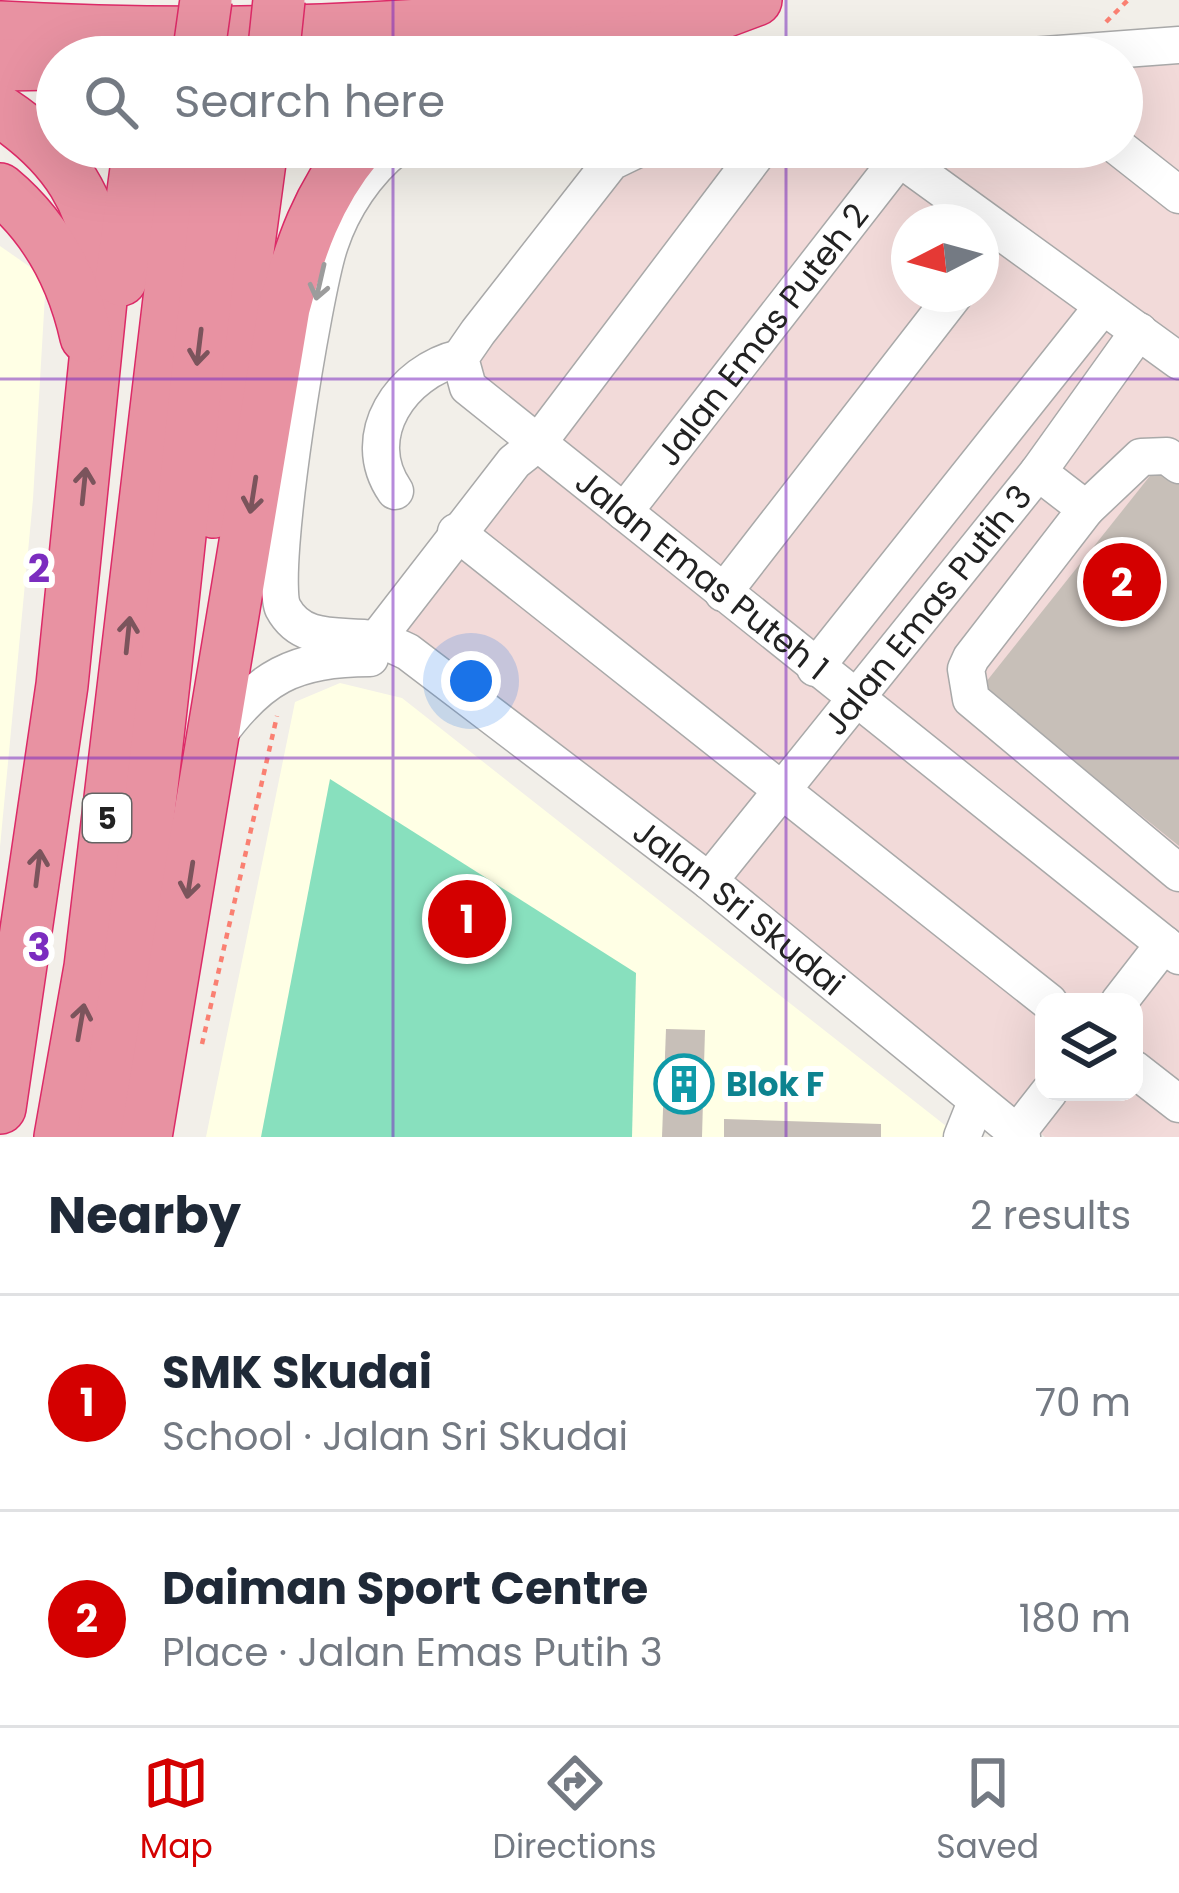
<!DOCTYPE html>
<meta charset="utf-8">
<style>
:root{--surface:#fff;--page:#f6f6f7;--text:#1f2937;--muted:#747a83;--line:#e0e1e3;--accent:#d40000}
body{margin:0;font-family:Poppins,sans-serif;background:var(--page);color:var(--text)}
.controls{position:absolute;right:36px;bottom:36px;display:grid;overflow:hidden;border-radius:24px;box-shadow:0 12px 48px #0002}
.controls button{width:108px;height:108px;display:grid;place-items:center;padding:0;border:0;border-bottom:3px solid var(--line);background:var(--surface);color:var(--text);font:60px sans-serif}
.compass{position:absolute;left:891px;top:204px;width:108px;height:108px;border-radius:50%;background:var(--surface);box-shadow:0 12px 48px #0002;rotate:264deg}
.you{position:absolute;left:471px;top:681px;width:42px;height:42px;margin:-30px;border:9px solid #fff;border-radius:50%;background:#1a73e8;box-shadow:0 0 0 18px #1a73e833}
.badge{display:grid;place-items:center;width:78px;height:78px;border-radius:50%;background:var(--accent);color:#fff;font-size:39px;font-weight:700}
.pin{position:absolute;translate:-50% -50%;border:6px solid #fff;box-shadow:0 3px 12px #0006}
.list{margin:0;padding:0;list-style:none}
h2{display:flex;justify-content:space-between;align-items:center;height:156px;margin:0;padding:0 48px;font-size:51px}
h2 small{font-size:39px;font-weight:400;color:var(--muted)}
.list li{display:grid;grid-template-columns:78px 1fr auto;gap:36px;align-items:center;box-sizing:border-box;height:216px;padding:0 48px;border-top:3px solid var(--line)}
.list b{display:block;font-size:45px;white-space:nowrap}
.list p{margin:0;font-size:39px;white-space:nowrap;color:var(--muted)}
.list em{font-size:39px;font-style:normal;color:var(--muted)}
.icon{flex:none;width:66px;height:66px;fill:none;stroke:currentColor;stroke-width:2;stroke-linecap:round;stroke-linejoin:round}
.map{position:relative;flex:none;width:1179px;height:1137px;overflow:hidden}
.search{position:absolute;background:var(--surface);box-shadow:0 12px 48px #0002;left:36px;right:36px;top:36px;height:132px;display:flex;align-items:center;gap:30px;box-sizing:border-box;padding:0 42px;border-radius:66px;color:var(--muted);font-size:45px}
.sheet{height:588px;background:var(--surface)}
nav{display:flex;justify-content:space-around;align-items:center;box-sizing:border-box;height:168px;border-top:3px solid var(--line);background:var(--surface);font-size:33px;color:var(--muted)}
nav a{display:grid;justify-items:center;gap:6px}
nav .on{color:var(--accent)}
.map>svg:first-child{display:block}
.commercial{fill:#f2dad9;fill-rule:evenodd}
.education{fill:#ffffe5}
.pitch{fill:#88e0be}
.building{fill:#c7bfb8}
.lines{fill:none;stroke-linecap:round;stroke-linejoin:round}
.minor-casing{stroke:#a9a9a9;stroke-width:39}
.highway-casing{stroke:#dc2a67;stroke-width:54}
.path{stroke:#fa8072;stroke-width:4.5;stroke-dasharray:6 6;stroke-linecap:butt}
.minor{stroke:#fff;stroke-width:36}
.highway{stroke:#e892a2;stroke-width:51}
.highway-bridge-casing{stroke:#dc2a67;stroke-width:54;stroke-linecap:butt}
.highway-bridge{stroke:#e892a2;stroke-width:51}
.oneway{stroke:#9c9c9c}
.oneway2{stroke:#7b545c}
.grid{fill:none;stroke:#7b2cbf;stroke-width:3;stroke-opacity:0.55}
.labels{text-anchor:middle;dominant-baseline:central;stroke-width:12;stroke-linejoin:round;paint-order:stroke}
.shield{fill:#fff;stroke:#646464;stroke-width:3}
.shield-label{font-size:30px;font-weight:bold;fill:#222}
.street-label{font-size:33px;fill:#222;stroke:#fff}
.culture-label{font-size:33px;font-weight:bold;fill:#0d838f;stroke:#fff;text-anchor:start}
.grid-label{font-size:39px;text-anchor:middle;font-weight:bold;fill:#7b2cbf;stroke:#fff;stroke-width:12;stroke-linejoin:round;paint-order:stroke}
</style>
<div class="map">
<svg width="1179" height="1137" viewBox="0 0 1179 1137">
<rect width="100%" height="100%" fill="#f2efe9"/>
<path class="commercial" d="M 1179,53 L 1179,1137 L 1045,1137 L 703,859 L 395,622 L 548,441 L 469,370 L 620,164 L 673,147 L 1122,147 L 1122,57 ZM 909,222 L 981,222 L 981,294 L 909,294 ZM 1044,1002 L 1134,1002 L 1134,1092 L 1044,1092 Z"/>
<g class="education">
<path d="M 0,246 L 46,278 L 33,499 L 0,847 Z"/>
<path d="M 340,683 L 402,698 L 960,1137 L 206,1137 L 295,702 Z"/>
</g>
<path class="pitch" d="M 330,779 L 636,973 L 632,1137 L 261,1137 Z"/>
<g class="building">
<path d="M 1161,462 L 1179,477 L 1179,846 L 982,687 Z"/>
<path d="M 666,1029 L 705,1030 L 702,1137 L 662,1137 Z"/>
<path d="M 724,1119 L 881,1124 L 881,1137 L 724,1137 Z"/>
</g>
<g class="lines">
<g class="minor-casing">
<g id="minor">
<path d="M 1018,57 L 1179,45"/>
<path id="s1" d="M 397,147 C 366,171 342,208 330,244 C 314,289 267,576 283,608 C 302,644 341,634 373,639 C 385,640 397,647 408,652 L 709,881 L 1022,1137"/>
<path id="s2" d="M 642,147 L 611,162 L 478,332 L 460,358 L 468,387 L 1179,956"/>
<path d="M 884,147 L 1179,361"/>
<path d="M 1118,147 L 1179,195"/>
<path d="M 1038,472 L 1086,509 L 971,658 L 966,669 L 971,699 L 1179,873"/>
<path d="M 395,491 C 357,436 402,371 460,358"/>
<path d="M 1086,509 L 1141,457 L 1167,456 L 1179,465"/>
<path id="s3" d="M 624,512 L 908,147"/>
<path d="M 456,532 L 1049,1002"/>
<path d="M 723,593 L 955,294"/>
<path d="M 377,639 L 514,462 L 538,443 L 762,147"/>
<path d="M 815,668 L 1103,306"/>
<path d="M 216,738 C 259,677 294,658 370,658"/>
<path id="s4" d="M 709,881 L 1038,472 L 1139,331"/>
<path d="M 1119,1002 L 1164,944"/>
<path d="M 1134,1069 L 1179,1104"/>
<path d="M 1017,1133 L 1049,1092"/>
<path d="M 962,1137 L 976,1102"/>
</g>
</g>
<g class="highway-casing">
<g id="highway">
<path d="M 0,27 C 222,39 443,31 663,0"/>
<path d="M 553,57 L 657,37 L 756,0"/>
<path d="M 0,65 L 57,64"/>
<path d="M 0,111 C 65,154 97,203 103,281 L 62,685 L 0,1108"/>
<path d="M 0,189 C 47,228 73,278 86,337"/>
<path d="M 121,280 L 139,147"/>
<path d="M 213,512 L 262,147"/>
<path d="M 60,1137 L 90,967 L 187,147"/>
<path d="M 102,1137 C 158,812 182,483 222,155"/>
<path d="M 146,1137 L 284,308 C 300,248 318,195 358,147"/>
</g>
</g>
<g class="path">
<path d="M 1106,22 L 1128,0"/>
<path d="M 202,1044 L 277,716"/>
</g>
<use href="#minor" class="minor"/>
<use href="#highway" class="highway"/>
<g class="highway-bridge-casing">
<g id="highway-bridge">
<path d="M 198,57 L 206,0"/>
<path d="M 273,57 L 279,0"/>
</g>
</g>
<use href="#highway-bridge" class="highway-bridge"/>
</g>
<defs><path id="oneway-shaft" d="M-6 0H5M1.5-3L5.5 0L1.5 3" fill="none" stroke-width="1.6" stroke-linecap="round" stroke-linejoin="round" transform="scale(3)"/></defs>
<use class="oneway" href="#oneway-shaft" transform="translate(320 282) rotate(103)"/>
<g class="oneway2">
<use href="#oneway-shaft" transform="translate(199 347) rotate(97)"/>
<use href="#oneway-shaft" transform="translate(84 486) rotate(-84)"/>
<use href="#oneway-shaft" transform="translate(253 495) rotate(99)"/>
<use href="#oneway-shaft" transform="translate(128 635) rotate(-84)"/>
<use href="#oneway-shaft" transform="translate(38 868) rotate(-83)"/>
<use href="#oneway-shaft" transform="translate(190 880) rotate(99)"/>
<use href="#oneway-shaft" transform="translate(81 1022) rotate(-80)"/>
</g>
<path class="grid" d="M 393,0 L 393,57M 786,0 L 786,57M 393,147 L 393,1137M 786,147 L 786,1137M 0,379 L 1179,379M 0,758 L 1179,758"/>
<defs>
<g id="building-ring" transform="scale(3)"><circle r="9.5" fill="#fff" stroke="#0f9aa8" stroke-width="1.5"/><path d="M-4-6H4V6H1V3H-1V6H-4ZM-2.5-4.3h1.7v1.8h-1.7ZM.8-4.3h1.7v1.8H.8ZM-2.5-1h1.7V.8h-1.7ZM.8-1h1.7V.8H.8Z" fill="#0f9aa8"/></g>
</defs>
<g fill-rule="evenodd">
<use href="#building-ring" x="684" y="1084"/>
</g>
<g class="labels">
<rect class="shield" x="83" y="794" width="48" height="48" rx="9"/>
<g class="shield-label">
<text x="107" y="818">5</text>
</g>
<g class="street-label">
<text stroke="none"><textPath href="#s3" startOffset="225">Jalan Emas Puteh 2</textPath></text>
<text stroke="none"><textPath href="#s2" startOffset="612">Jalan Emas Puteh 1</textPath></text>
<text stroke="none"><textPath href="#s4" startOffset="348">Jalan Emas Putih 3</textPath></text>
<text stroke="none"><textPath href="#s1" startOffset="1044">Jalan Sri Skudai</textPath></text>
</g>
<g class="culture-label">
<text x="726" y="1084">Blok F</text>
</g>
</g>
<g class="grid-label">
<text x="39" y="582">2</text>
<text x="39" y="961">3</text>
</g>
</svg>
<div class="controls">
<button><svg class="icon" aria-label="layers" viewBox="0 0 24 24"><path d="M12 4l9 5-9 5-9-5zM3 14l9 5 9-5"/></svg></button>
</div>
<svg class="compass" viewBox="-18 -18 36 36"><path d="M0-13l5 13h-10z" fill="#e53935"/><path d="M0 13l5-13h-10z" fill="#747a83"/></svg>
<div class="you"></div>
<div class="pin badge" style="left:467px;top:919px">1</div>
<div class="pin badge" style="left:1122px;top:582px">2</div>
<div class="search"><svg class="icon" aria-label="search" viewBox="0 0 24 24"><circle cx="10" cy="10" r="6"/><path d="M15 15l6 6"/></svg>Search here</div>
</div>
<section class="sheet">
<h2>Nearby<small>2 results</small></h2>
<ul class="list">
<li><span class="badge">1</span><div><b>SMK Skudai</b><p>School · Jalan Sri Skudai</p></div><em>70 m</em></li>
<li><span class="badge">2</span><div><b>Daiman Sport Centre</b><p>Place · Jalan Emas Putih 3</p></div><em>180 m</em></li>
</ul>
</section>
<nav>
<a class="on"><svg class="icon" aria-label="map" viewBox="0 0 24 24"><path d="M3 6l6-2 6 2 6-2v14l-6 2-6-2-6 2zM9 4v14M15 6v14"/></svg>Map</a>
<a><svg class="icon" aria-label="directions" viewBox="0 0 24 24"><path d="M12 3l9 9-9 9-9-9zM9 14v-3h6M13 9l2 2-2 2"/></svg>Directions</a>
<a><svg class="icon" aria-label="saved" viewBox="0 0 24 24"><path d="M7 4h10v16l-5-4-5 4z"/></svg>Saved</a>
</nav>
